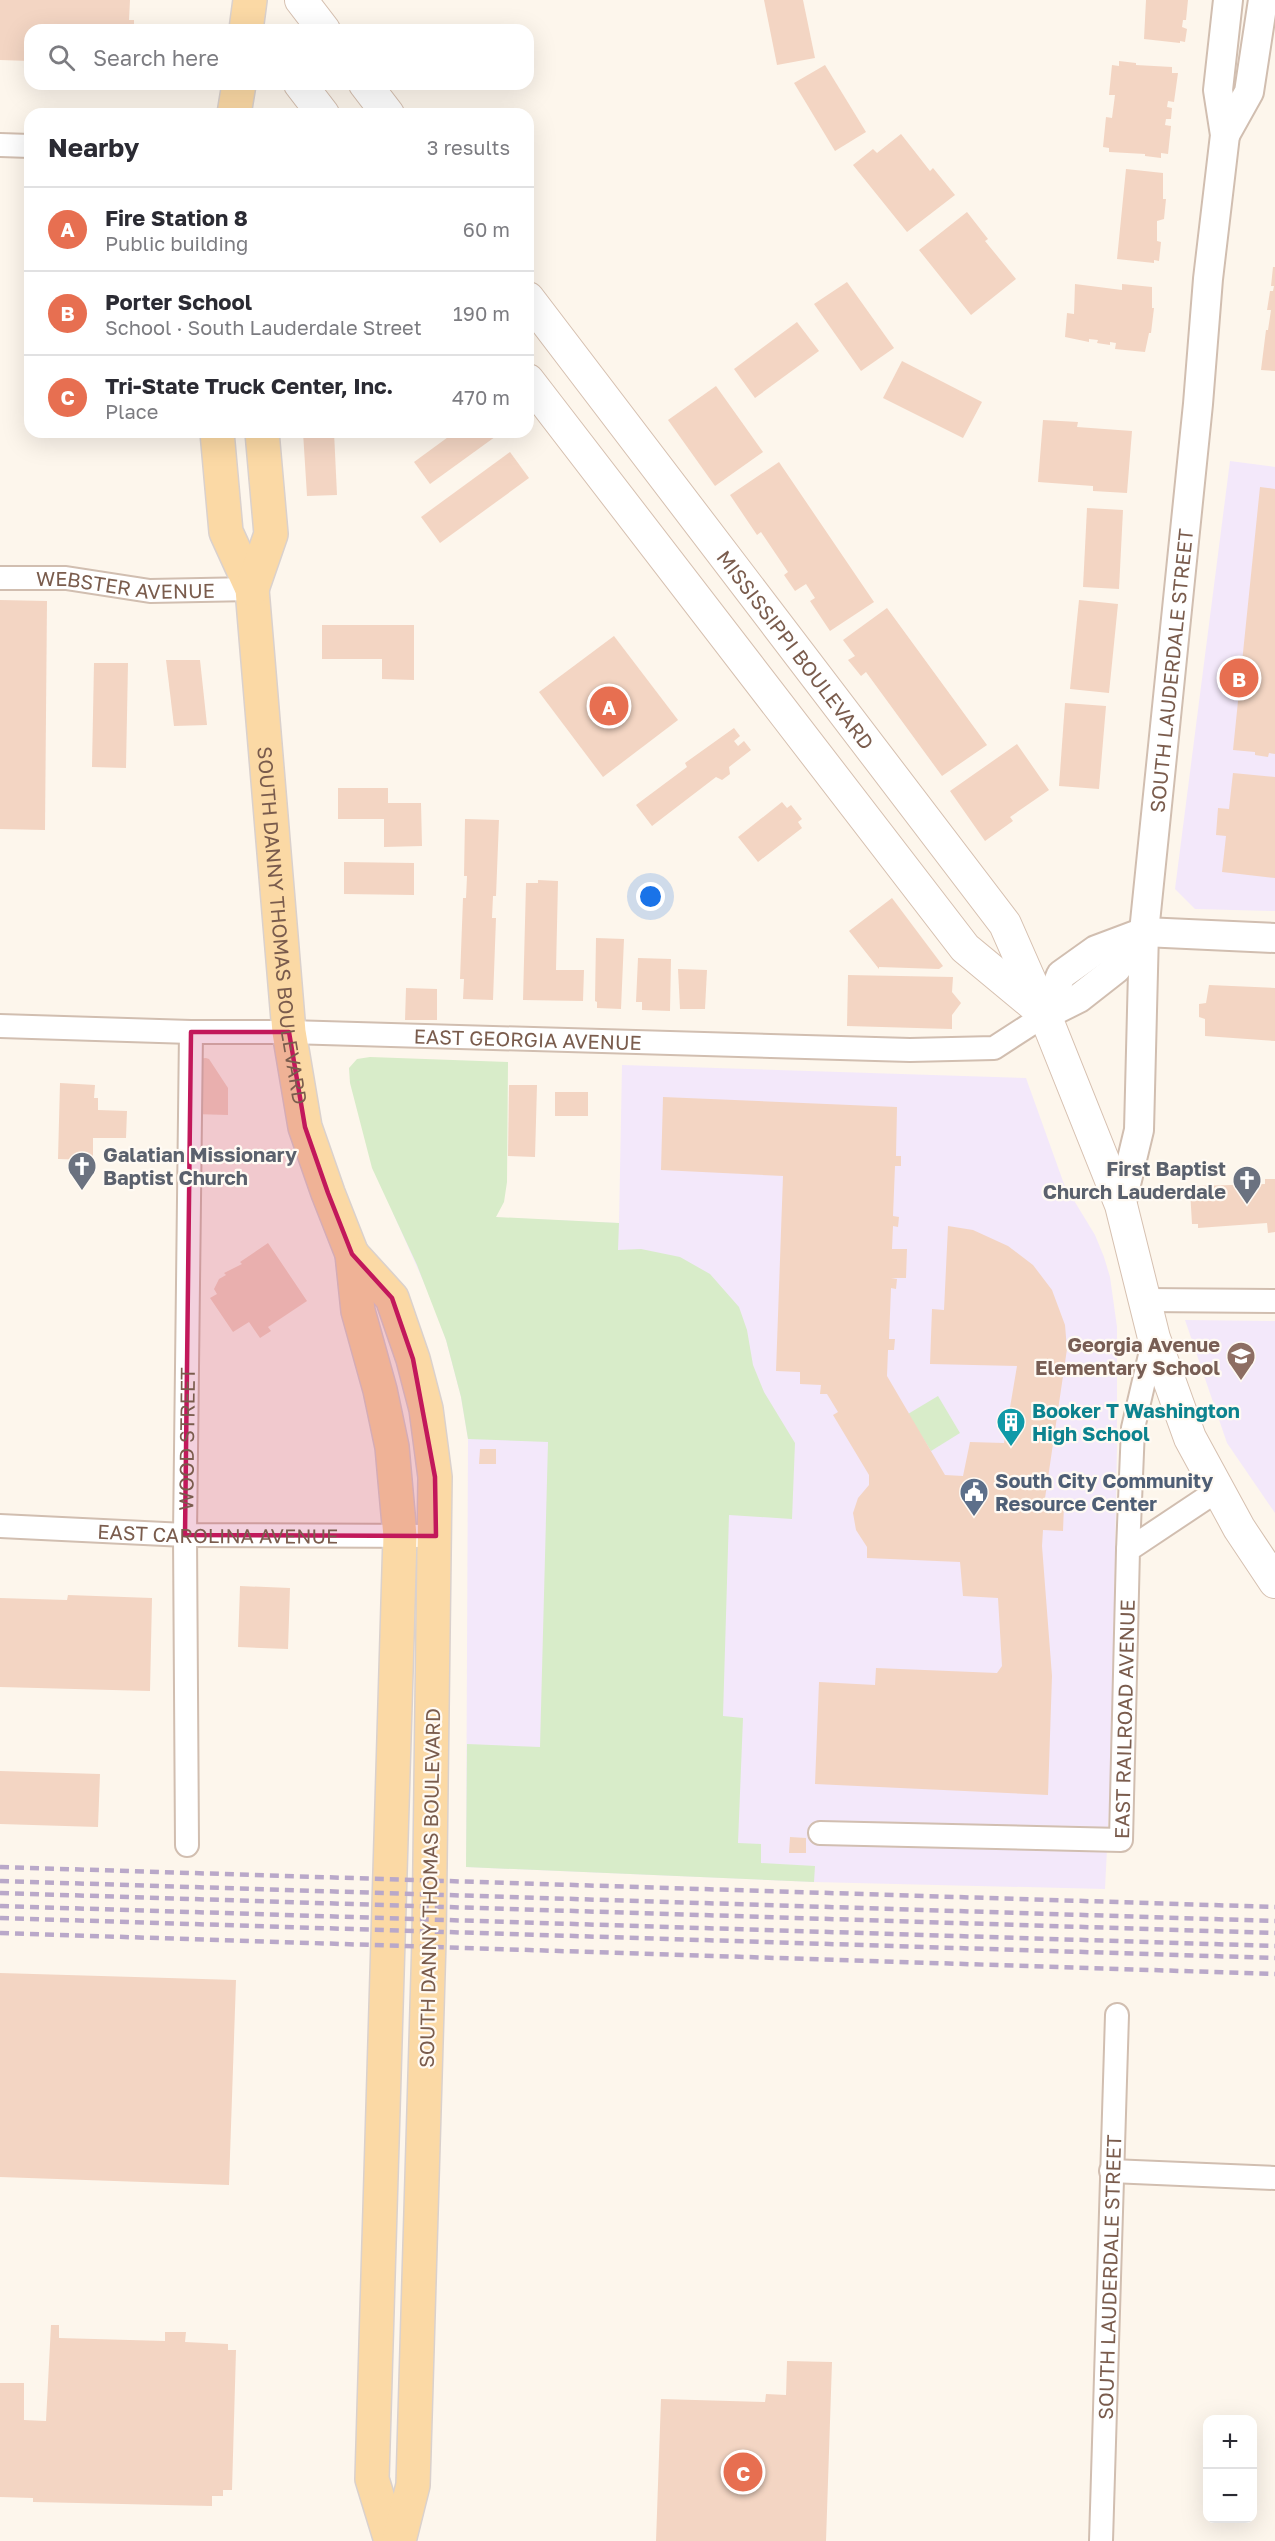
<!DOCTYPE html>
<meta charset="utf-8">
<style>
:root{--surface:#fff;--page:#f2f2f3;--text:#2b2b33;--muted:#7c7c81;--line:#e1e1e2;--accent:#e76f51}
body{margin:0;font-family:"Golos Text",sans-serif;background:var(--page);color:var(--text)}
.controls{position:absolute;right:18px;bottom:18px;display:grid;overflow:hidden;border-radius:12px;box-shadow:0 6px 24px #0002}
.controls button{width:54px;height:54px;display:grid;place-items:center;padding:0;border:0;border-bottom:2px solid var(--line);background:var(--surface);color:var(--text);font:30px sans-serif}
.you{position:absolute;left:651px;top:897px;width:21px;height:21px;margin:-15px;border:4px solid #fff;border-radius:50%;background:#1a73e8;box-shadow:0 0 0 9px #1a73e833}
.badge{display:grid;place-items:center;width:39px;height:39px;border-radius:50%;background:var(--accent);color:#fff;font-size:20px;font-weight:700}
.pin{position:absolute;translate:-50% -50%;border:3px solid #fff;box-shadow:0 2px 6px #0006}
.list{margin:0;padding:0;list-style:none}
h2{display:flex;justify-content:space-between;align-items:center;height:78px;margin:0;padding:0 24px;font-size:26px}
h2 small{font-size:20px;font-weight:400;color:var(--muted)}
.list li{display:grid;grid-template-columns:39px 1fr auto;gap:18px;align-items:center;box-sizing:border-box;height:84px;padding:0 24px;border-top:2px solid var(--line)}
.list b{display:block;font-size:22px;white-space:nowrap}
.list p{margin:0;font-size:20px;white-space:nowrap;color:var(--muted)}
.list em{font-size:20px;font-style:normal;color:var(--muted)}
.icon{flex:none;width:33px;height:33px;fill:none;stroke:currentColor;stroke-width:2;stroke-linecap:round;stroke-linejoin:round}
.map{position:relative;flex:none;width:1275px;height:2541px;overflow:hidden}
.search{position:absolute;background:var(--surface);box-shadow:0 6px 24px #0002;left:24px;top:24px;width:510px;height:66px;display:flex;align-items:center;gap:15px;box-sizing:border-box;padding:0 21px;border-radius:18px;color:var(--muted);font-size:22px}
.panel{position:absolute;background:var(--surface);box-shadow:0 6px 24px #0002;left:24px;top:108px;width:510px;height:330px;border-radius:18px}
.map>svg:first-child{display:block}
.education{fill:#f3e8fa}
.green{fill:#d8ecc9}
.building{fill:#f3d5c3}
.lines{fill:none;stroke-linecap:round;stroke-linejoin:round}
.minor-casing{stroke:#d1beb0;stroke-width:26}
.tertiary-casing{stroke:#d1beb0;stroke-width:32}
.secondary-casing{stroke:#d6c0b0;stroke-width:34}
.primary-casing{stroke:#dad1cd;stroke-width:36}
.minor{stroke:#fff;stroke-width:22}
.tertiary{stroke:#fff;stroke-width:28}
.secondary{stroke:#fff;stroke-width:32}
.primary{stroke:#fbd9a5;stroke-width:33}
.rail{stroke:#b9a8c9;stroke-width:4.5;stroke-dasharray:9 6;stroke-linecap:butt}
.marked{fill:#c2185b;fill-opacity:0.2;stroke:#c2185b;stroke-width:4.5;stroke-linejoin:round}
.labels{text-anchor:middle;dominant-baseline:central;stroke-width:4.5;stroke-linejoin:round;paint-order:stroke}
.street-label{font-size:20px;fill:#7a5c4d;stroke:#fffaf3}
.worship-label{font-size:20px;font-weight:bold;fill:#5b616d;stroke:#fffaf3;text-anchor:start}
.education-label{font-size:20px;font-weight:bold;fill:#785e54;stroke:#fffaf3;text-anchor:end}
.culture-label{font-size:20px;font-weight:bold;fill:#0d838f;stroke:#fffaf3;text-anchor:start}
.service-label{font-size:20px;font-weight:bold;fill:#4e5e75;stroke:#fffaf3;text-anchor:start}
</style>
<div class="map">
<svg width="1275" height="2541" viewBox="0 0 1275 2541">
<rect width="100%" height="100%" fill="#fdf6ec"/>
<g class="education">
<path d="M 1230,461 L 1275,467 L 1275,911 L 1195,909 L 1175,889 Z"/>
<path d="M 622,1065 L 1026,1078 L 1064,1184 L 1095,1235 L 1104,1257 L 1110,1277 L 1117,1327 L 1117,1446 L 1111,1769 L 1105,1889 L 814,1882 L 466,1867 L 468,1439 L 461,1397 L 446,1340 L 433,1303 L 393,1213 L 619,1223 Z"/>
<path d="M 1185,1320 L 1275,1321 L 1275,1513 L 1227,1443 Z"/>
</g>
<g class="green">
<path d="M 370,1057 L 508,1062 L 507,1182 L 504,1202 L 496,1217 L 619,1223 L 618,1250 L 641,1249 L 680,1257 L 710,1274 L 739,1307 L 747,1330 L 753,1365 L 764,1392 L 795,1443 L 792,1519 L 729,1515 L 723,1716 L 743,1718 L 738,1843 L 761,1844 L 761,1863 L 815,1866 L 814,1882 L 466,1867 L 467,1744 L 540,1747 L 548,1442 L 468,1439 L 461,1397 L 446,1340 L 417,1265 L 372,1168 L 350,1083 L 349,1068 L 357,1059 Z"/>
<path d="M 938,1396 L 960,1433 L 931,1451 L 908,1414 Z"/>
</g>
<g class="building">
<path d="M 0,0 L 130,0 L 129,20 L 134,20 L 134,30 L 30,30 L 30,61 L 0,60 Z"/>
<path d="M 764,0 L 803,0 L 815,58 L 777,65 Z"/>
<path d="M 1146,0 L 1188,0 L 1186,20 L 1183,20 L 1182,27 L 1187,29 L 1185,42 L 1180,41 L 1180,43 L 1144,39 Z"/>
<path d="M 1119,61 L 1136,63 L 1136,65 L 1172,67 L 1172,73 L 1178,73 L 1174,102 L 1168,101 L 1167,107 L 1172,108 L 1171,119 L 1166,119 L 1165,125 L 1171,126 L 1168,154 L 1161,153 L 1161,158 L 1145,156 L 1145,154 L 1109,152 L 1109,148 L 1103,147 L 1106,117 L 1112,118 L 1115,95 L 1109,95 L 1112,65 L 1119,66 Z"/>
<path d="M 825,65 L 866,132 L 835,151 L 794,83 Z"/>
<path d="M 901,134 L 930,171 L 933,168 L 955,195 L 907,232 L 853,165 L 873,149 L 877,153 Z"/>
<path d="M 1126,169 L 1163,173 L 1163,199 L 1166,199 L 1164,219 L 1157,221 L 1157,241 L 1161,242 L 1159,261 L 1154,260 L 1154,263 L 1117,259 Z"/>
<path d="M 967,212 L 988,239 L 985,241 L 1016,279 L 971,315 L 919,250 Z"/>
<path d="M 1273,267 L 1275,267 L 1275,371 L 1261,370 L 1266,330 L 1268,330 L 1271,310 L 1267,310 L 1270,291 L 1273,291 L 1274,286 L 1271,286 Z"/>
<path d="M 847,282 L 894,348 L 861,371 L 814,304 Z"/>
<path d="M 1075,284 L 1122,290 L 1122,284 L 1152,287 L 1152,308 L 1154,308 L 1151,333 L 1149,333 L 1145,352 L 1115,349 L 1116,343 L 1110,342 L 1110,345 L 1097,343 L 1098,340 L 1089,339 L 1089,342 L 1065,337 L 1067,313 L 1074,314 Z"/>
<path d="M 797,322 L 819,351 L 755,398 L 734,369 Z"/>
<path d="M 902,361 L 982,402 L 963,438 L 883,398 Z"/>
<path d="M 716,386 L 763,452 L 715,486 L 668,420 Z"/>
<path d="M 1043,420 L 1078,422 L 1077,427 L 1132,431 L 1127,493 L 1093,491 L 1093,486 L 1038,482 Z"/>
<path d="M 303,432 L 334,432 L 337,495 L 307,496 Z"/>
<path d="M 455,432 L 499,434 L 430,484 L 414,462 Z"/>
<path d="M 510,452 L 529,478 L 440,543 L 421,517 Z"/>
<path d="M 779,462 L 874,602 L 830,631 L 810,601 L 815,598 L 806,584 L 795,591 L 784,575 L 788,572 L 761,532 L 757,535 L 730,495 Z"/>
<path d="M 1260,487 L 1275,489 L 1275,754 L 1269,753 L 1268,757 L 1255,755 L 1255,752 L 1233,750 Z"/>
<path d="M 1087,508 L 1123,510 L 1119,589 L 1083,587 Z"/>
<path d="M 0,600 L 47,601 L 45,830 L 0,829 Z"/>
<path d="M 1079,600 L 1118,604 L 1109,693 L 1070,689 Z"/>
<path d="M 887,608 L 987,745 L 942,776 L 866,672 L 861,676 L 848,660 L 855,656 L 843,640 Z"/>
<path d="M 322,625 L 414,625 L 414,680 L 382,679 L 382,659 L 322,659 Z"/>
<path d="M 614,636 L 678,720 L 603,777 L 539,692 Z"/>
<path d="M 166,660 L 200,660 L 207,725 L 174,726 Z"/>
<path d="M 94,663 L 128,663 L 126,768 L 92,767 Z"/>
<path d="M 1065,703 L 1106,706 L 1099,789 L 1059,786 Z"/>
<path d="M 734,728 L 740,736 L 734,741 L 738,746 L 744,741 L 751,750 L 729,767 L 730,774 L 722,780 L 716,777 L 652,826 L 636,805 L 687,767 L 685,763 Z"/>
<path d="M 1017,744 L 1049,790 L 1010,817 L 1013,821 L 985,841 L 950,791 Z"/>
<path d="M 1233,773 L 1275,777 L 1275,878 L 1222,872 L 1226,836 L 1216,835 L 1218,808 L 1229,809 Z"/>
<path d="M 338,788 L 388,788 L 388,803 L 421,803 L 422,846 L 384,847 L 384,819 L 338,819 Z"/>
<path d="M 782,802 L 787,808 L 791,805 L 802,819 L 798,822 L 802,828 L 758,862 L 738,837 Z"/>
<path d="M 465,819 L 499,820 L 496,896 L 493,896 L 492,918 L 496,918 L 493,1000 L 463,999 L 464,979 L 460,979 L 463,898 L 466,898 L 467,876 L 464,876 Z"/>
<path d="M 344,862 L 414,863 L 414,895 L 344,894 Z"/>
<path d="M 538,880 L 558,881 L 556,970 L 584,970 L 583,1001 L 523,1000 L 526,883 L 538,883 Z"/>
<path d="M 892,898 L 943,966 L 939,969 L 879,967 L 879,969 L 849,931 Z"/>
<path d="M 596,938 L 624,939 L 621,1009 L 597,1008 L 597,1002 L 595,1001 Z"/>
<path d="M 638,958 L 671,959 L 670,1011 L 642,1010 L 642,1002 L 636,1002 Z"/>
<path d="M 678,969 L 707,970 L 705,1009 L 680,1009 Z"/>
<path d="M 848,975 L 953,977 L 952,992 L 961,1003 L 952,1015 L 952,1029 L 847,1026 Z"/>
<path d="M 1209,985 L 1275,988 L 1275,1041 L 1205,1036 L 1205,1019 L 1199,1017 L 1199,1004 L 1206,1003 Z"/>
<path d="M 406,988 L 437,989 L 437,1020 L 405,1020 Z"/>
<path d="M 206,1058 L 209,1059 L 228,1088 L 228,1115 L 193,1114 L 194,1059 Z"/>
<path d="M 60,1083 L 95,1085 L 94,1098 L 98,1098 L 98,1110 L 127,1111 L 126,1138 L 93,1138 L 93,1164 L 86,1163 L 86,1160 L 58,1159 Z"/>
<path d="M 509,1085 L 537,1085 L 535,1157 L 508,1156 Z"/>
<rect x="555" y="1092" width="33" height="24"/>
<path d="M 663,1097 L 897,1107 L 896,1156 L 901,1156 L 901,1166 L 895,1166 L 893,1216 L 899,1217 L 898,1227 L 893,1226 L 892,1249 L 907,1249 L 906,1278 L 891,1278 L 897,1279 L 896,1289 L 891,1288 L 889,1339 L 895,1339 L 894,1350 L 888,1350 L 887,1376 L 945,1475 L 963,1476 L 970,1442 L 1004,1443 L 1017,1366 L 930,1364 L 932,1309 L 944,1310 L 948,1226 L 973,1230 L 1008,1246 L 1033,1265 L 1052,1290 L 1065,1325 L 1067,1349 L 1044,1505 L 1064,1505 L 1063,1531 L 1043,1530 L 1042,1546 L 1052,1676 L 1048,1795 L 815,1784 L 819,1682 L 875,1685 L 876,1668 L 997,1673 L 1002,1666 L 998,1598 L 963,1596 L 960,1562 L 867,1558 L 867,1547 L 856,1530 L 853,1513 L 858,1498 L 869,1485 L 869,1475 L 833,1415 L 838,1412 L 827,1394 L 820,1394 L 821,1385 L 800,1384 L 800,1372 L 776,1371 L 783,1176 L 661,1170 Z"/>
<path d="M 1265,1179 L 1275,1179 L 1275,1232 L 1268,1233 L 1267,1223 L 1198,1228 L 1198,1224 L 1192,1224 L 1190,1190 L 1196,1190 L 1196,1186 L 1265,1184 Z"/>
<path d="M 268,1243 L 307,1301 L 268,1327 L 271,1331 L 260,1338 L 249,1322 L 233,1332 L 210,1298 L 217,1294 L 214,1289 L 219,1279 L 226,1275 L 224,1273 L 242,1264 L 240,1262 Z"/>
<path d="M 480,1449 L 496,1449 L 496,1464 L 479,1464 Z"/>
<path d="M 240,1586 L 290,1588 L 288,1649 L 238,1647 Z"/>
<path d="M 68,1595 L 152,1598 L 150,1691 L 0,1687 L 0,1598 L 67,1600 Z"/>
<path d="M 0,1771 L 100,1774 L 98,1827 L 0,1824 Z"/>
<path d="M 790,1837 L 806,1838 L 806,1853 L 789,1853 Z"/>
<path d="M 0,1973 L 236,1980 L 229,2185 L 0,2177 Z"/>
<path d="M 51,2325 L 59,2325 L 59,2338 L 165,2341 L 165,2332 L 186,2332 L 185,2342 L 228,2344 L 228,2350 L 236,2350 L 232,2490 L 223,2490 L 223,2496 L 212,2496 L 212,2506 L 33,2502 L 33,2498 L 0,2497 L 0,2383 L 24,2383 L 24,2420 L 46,2421 Z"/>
<path d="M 787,2361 L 832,2362 L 826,2541 L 656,2541 L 661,2399 L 765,2402 L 766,2394 L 786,2395 Z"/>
</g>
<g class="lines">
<g class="minor-casing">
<g id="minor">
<path d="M 0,145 L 30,146"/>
<path id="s1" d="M 0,578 L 66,578 L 150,591 L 252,589"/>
<path id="s2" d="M 0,1026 L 191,1032 L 289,1032 L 910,1050 L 994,1048 L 1045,1015"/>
<path d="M 1144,1300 L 1275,1301"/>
<path id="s3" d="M 0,1526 L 185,1535 L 436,1536"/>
<path d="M 1128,1550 L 1133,1428 L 1154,1338"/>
<path id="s4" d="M 820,1833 L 1121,1840 L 1128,1550 L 1218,1490"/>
<path id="s5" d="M 187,1845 L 185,1535 L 191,1032"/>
<path d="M 1111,2171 L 1275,2178"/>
<path id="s6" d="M 1101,2541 L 1117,2015"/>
</g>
</g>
<g class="tertiary-casing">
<g id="tertiary">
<path d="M 1225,135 L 1249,92 L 1263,0"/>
<path d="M 1045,1015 L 1061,975 L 1096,950 L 1144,932 L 1275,938"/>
<path d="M 1045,1015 L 1079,998 L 1116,969 L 1144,932"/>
<path id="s7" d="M 1121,1205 L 1139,1130 L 1144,932 L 1198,404 L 1208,279 L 1225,135 L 1218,90 L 1228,0"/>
</g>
</g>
<g class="secondary-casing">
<g id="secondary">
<path d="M 301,0 L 324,30"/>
<path d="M 300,84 L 323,114"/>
<path d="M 365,84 L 388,114"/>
<path id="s8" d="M 528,298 L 1005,924 L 1045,1015 L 1121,1205 L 1154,1338 L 1190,1438 L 1239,1528 L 1275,1582"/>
<path d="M 528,380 L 965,948 L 1041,1011"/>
</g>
</g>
<g class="primary-casing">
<g id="primary">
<path d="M 246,30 L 250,0"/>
<path d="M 234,114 L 239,84"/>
<path id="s9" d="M 217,432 L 226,532 L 252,589 L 289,1032 L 305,1127 L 328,1193 L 352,1254 L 358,1311 L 380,1390 L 392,1447 L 400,1536 L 372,2479 L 391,2541"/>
<path d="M 252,589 L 271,534 L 262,432"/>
<path d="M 352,1254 L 392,1298 L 413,1359 L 426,1409 L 435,1477 L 429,1940 L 413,2485 L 399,2541"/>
</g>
</g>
<use href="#minor" class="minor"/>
<use href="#tertiary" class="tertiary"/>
<use href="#secondary" class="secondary"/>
<use href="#primary" class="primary"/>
<g class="rail">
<path d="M 0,1867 L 1275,1907"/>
<path d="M 0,1881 L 1275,1921"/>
<path d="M 0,1893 L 1275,1933"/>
<path d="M 0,1906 L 1275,1946"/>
<path d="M 0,1918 L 1275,1958"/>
<path d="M 0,1933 L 1275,1974"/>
</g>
</g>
<path class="marked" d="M 191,1032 L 289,1032 L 305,1127 L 328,1193 L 352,1254 L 392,1298 L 413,1359 L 435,1477 L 436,1536 L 185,1535 Z"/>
<defs>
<g id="church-pin" transform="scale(1.5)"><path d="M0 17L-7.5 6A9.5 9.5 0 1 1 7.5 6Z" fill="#6b7280" stroke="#fffaf3"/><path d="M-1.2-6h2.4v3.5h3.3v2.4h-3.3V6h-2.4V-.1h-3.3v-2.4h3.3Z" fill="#fff"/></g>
<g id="school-pin" transform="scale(1.5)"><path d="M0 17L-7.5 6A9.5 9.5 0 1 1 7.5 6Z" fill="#8d6e63" stroke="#fffaf3"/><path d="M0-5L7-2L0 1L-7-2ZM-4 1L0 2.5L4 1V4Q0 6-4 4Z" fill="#fff"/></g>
<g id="building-pin" transform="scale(1.5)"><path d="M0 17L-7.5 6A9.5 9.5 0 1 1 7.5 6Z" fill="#0f9aa8" stroke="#fffaf3"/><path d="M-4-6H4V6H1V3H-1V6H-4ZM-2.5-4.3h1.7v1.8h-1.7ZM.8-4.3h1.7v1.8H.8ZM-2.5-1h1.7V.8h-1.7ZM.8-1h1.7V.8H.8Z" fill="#fff"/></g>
<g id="civic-pin" transform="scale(1.5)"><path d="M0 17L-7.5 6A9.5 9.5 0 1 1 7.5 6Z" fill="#5c6f8a" stroke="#fffaf3"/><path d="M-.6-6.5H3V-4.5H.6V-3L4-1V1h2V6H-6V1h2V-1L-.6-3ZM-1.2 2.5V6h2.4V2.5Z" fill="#fff"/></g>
</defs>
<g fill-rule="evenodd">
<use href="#church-pin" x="82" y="1166"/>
<use href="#church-pin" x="1247" y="1180"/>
<use href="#school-pin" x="1241" y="1356"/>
<use href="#building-pin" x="1011" y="1422"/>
<use href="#civic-pin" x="974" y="1492"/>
</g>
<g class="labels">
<g class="street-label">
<text stroke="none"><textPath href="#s1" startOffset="126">WEBSTER AVENUE</textPath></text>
<text stroke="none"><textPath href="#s8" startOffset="442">MISSISSIPPI BOULEVARD</textPath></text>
<text stroke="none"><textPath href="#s7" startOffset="538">SOUTH LAUDERDALE STREET</textPath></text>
<text stroke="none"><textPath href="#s9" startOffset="501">SOUTH DANNY THOMAS BOULEVARD</textPath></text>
<text stroke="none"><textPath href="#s2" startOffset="528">EAST GEORGIA AVENUE</textPath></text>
<text stroke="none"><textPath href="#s5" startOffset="406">WOOD STREET</textPath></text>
<text stroke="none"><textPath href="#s3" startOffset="218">EAST CAROLINA AVENUE</textPath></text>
<text stroke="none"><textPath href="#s4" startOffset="422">EAST RAILROAD AVENUE</textPath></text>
<text transform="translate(429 1888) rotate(-89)">SOUTH DANNY THOMAS BOULEVARD</text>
<text stroke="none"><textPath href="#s6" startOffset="264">SOUTH LAUDERDALE STREET</textPath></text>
</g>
<g class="worship-label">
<text x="103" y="1154">Galatian Missionary<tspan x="103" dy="23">Baptist Church</tspan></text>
<text x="1226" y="1168" text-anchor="end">First Baptist<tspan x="1226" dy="23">Church Lauderdale</tspan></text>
</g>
<g class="education-label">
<text x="1220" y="1344">Georgia Avenue<tspan x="1220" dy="23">Elementary School</tspan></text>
</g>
<g class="culture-label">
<text x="1032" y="1410">Booker T Washington<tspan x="1032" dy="23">High School</tspan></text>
</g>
<g class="service-label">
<text x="995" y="1480">South City Community<tspan x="995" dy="23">Resource Center</tspan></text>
</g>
</g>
</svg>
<div class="controls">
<button>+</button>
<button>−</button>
</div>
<div class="you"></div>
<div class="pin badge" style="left:609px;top:706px">A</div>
<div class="pin badge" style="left:1239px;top:678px">B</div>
<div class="pin badge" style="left:743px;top:2472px">C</div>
<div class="search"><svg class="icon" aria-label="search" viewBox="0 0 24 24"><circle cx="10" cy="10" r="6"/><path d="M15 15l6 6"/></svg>Search here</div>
<section class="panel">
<h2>Nearby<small>3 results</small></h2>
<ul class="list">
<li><span class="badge">A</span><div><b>Fire Station 8</b><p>Public building</p></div><em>60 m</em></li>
<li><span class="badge">B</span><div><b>Porter School</b><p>School · South Lauderdale Street</p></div><em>190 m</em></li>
<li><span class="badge">C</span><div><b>Tri-State Truck Center, Inc.</b><p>Place</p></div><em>470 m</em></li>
</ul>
</section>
</div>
